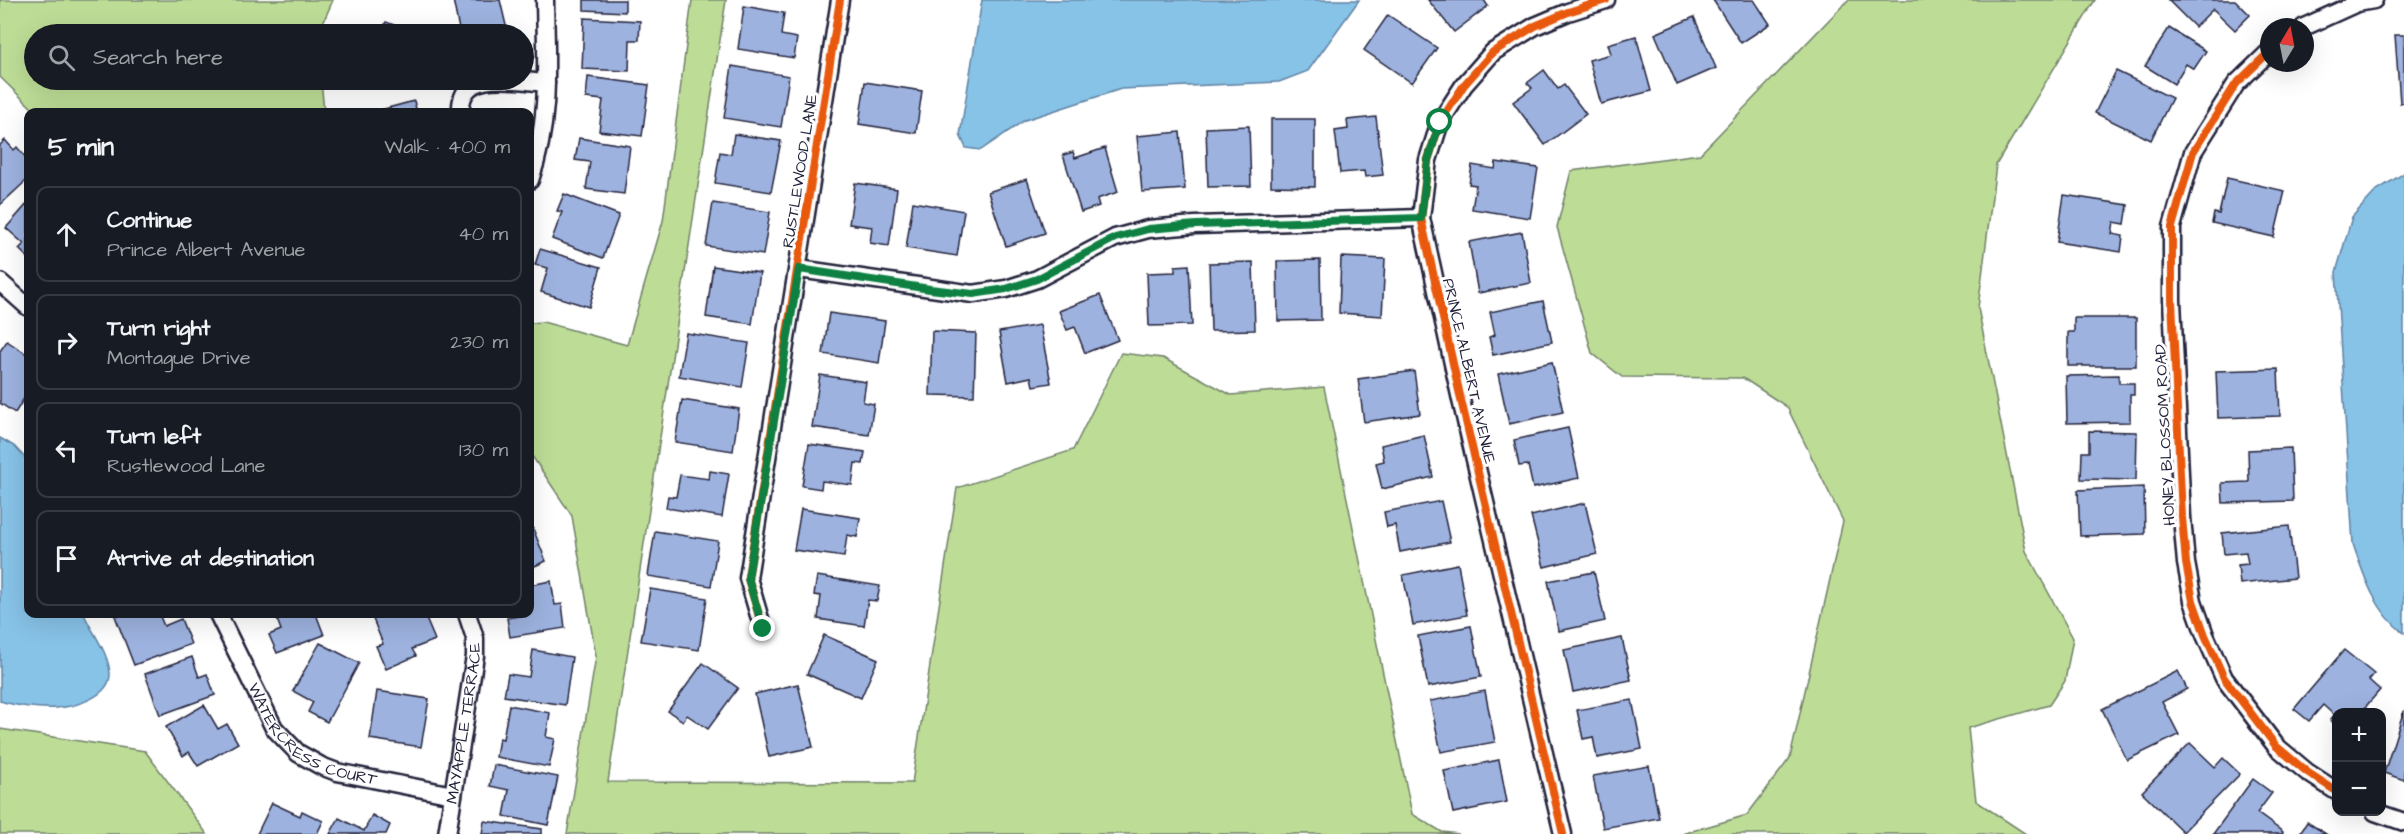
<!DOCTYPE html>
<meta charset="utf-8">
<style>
:root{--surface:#171b24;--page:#242831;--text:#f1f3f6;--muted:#9ea1a6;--line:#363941}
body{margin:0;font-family:"Architects Daughter",sans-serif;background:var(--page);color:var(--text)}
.controls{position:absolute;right:18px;bottom:18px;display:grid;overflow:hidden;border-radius:12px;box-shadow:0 6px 24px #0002}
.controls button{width:54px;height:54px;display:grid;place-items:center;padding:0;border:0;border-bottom:2px solid var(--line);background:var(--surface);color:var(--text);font:30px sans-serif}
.compass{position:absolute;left:2260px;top:18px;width:54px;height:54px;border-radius:50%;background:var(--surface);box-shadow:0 6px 24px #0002;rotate:10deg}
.stop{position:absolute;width:18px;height:18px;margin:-14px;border:4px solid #0b8043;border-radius:50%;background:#fff}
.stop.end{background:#0b8043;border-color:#fff;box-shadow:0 2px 6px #0008}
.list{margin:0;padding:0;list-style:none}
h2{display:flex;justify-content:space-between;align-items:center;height:78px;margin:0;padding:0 24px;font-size:26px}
h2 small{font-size:20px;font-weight:400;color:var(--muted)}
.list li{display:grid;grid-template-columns:39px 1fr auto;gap:18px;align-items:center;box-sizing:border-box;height:96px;margin:0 12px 12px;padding:0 12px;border:2px solid var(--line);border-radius:12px}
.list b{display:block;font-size:22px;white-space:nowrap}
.list p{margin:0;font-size:20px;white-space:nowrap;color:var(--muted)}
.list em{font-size:20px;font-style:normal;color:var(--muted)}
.icon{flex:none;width:33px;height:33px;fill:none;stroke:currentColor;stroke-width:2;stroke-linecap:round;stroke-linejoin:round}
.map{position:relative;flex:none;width:2404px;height:834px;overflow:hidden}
.search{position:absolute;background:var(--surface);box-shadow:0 6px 24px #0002;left:24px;top:24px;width:510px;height:66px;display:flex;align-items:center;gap:15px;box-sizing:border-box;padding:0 21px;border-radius:33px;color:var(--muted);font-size:22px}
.panel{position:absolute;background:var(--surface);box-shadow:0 6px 24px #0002;left:24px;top:108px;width:510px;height:510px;border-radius:12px}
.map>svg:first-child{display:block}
.green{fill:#bddd96;stroke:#708068;stroke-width:1.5}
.water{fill:#87c2e7;stroke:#5f82a2;stroke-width:1.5}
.building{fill:#9db2df;stroke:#22223b;stroke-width:1.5}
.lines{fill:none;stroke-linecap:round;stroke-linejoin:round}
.street-casing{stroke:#22223b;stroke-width:21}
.street{stroke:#fff;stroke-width:16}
.cycleway-casing{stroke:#fff;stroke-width:11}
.cycleway{stroke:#e8590c;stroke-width:8}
.route{stroke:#0b8043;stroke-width:8}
.labels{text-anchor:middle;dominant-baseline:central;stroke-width:6;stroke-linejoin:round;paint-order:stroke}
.street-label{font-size:16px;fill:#22223b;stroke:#fff}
</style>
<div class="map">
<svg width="2404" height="834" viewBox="0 0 2404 834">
<rect width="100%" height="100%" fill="#fff"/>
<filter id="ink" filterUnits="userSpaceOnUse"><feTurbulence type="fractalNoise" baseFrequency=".0167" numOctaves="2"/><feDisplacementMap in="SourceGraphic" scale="12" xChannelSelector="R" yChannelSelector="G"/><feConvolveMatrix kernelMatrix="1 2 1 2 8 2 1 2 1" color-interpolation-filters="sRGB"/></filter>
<g filter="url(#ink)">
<g class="green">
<path d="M 0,0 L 333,0 L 318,34 L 34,34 L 34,80 L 321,80 L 324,112 L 36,112 L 0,77 Z"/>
<path d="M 692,0 L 726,0 L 608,782 L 912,783 L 957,488 L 1073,450 L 1121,353 L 1163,358 L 1231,395 L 1324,387 L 1412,814 L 1442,832 L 1459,834 L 567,834 L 596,656 L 572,516 L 530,453 L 530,323 L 543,322 L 627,345 L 663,221 Z"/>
<path d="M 1848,0 L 2095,0 L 1996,165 L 1978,308 L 2026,551 L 2073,638 L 2065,681 L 2049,705 L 1968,728 L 1976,801 L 2026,834 L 1682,834 L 1747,815 L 1790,758 L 1843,521 L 1787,407 L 1743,378 L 1622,377 L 1592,353 L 1557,227 L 1571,171 L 1700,154 Z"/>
<path d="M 0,729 L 145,751 L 207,834 L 0,834 Z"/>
</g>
<g class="water">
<path d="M 982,0 L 1359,0 L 1308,71 L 1279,82 L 1121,89 L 1025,120 L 981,150 L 966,148 L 960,135 Z"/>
<path d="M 2404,173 L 2404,633 C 2375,612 2364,576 2353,544 L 2336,272 L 2352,217 L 2377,190 Z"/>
<path d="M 0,438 L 14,446 L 28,461 L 28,614 L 84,614 C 92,633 108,651 110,673 C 111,697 74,707 56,708 C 39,709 16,706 0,701 Z"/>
</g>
<g class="building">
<path d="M 453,0 L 500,0 L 508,34 L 460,34 Z"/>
<path d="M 584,0 L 625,0 L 625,12 L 584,10 Z"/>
<path d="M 1428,0 L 1484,0 L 1488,6 L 1454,32 Z"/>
<path d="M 1713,0 L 1754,0 L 1770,24 L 1741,43 Z"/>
<path d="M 2168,0 L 2235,0 L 2250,15 L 2235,30 L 2213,9 L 2195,27 Z"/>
<path d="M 744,6 L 784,13 L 781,35 L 797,38 L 794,58 L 738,49 Z"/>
<path d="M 1388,15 L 1437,48 L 1412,83 L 1364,50 Z"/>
<path d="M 1694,17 L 1716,68 L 1677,85 L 1655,34 Z"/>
<path d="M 584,18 L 640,21 L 639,40 L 630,40 L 629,71 L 582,69 Z"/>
<path d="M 386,22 L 418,34 L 381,34 Z"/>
<path d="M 2169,28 L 2206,51 L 2194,69 L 2186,64 L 2174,84 L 2145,66 Z"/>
<path d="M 2395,35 L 2404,35 L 2404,102 L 2400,103 Z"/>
<path d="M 1636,36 L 1651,91 L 1601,104 L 1589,60 L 1611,54 L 1608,44 Z"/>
<path d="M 732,66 L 789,76 L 781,127 L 724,118 Z"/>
<path d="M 1544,70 L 1558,89 L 1564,85 L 1586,114 L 1545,145 L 1513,102 L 1532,88 L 1527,83 Z"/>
<path d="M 2116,71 L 2172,98 L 2151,140 L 2095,113 Z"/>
<path d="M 588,77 L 649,85 L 642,136 L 599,131 L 603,100 L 586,98 Z"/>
<path d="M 393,80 L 416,80 L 413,87 Z"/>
<path d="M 865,82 L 922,91 L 916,133 L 859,124 Z"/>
<path d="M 414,101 L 417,112 L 373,112 Z"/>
<path d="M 1376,117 L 1383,175 L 1365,177 L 1364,171 L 1340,173 L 1335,131 L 1348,129 L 1347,120 Z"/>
<path d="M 1271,119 L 1315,119 L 1315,187 L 1271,186 Z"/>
<path d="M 1249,126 L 1251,186 L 1208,187 L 1206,128 Z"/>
<path d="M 1180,132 L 1185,189 L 1142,192 L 1137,136 Z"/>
<path d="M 734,134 L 781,141 L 771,192 L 715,183 L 720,152 L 731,154 Z"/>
<path d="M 579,138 L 630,146 L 624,194 L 586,189 L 590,162 L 575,160 Z"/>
<path d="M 5,140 L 14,150 L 17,147 L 28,160 L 28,179 L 0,205 L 0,145 Z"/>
<path d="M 1105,148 L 1118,192 L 1097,199 L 1099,206 L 1081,212 L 1063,155 L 1073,152 L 1075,158 Z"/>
<path d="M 1496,162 L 1538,168 L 1530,218 L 1472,209 L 1476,185 L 1469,184 L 1472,165 L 1495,169 Z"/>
<path d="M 2227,178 L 2285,191 L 2274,237 L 2212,223 L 2214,213 L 2219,214 Z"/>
<path d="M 1027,179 L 1045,233 L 1006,246 L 988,192 Z"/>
<path d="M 855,183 L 897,189 L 889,246 L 870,243 L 872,227 L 849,224 Z"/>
<path d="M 564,194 L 619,215 L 603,258 L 552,239 L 562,212 L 557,211 Z"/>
<path d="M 2064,195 L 2128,205 L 2125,224 L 2114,222 L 2112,234 L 2123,236 L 2121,252 L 2057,242 Z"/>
<path d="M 913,202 L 964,211 L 957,256 L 906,248 Z"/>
<path d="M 28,203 L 28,258 L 19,249 L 24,244 L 6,228 Z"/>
<path d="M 713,203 L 770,212 L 763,255 L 706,246 Z"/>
<path d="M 1522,232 L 1531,283 L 1478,293 L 1469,242 Z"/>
<path d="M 540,249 L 601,267 L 589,307 L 541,292 L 548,268 L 535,265 Z"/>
<path d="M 1341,257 L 1385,259 L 1382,316 L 1339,313 Z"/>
<path d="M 1320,260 L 1321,320 L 1278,321 L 1277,261 Z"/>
<path d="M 1253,262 L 1255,330 L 1211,331 L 1209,263 Z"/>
<path d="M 1189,265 L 1192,325 L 1149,326 L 1147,273 L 1175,272 L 1175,266 Z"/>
<path d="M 713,266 L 760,273 L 752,324 L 706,317 Z"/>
<path d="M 1100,295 L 1118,340 L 1085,353 L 1075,327 L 1067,330 L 1059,311 Z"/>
<path d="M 1543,301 L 1552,342 L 1493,355 L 1489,337 L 1495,335 L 1490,312 Z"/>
<path d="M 829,313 L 885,321 L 879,363 L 823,354 Z"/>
<path d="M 2074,318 L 2136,318 L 2136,366 L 2068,366 L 2068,332 L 2074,332 Z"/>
<path d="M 1040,325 L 1051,383 L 1033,386 L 1031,377 L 1008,382 L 999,332 Z"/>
<path d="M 932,331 L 976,333 L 974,396 L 930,395 Z"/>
<path d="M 686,333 L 749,343 L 742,387 L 679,376 Z"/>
<path d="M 7,341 L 28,355 L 28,392 L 15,413 L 0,403 L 0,351 Z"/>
<path d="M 1552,362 L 1563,412 L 1509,424 L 1498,374 Z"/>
<path d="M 2278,369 L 2280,416 L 2218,418 L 2216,371 Z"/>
<path d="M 1414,371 L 1420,414 L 1364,422 L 1358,379 Z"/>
<path d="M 820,375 L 866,382 L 863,402 L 874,404 L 869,435 L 812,427 Z"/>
<path d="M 2119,375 L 2119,383 L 2134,383 L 2134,395 L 2130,395 L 2130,422 L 2067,423 L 2066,376 Z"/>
<path d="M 682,400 L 739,409 L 733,451 L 675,442 Z"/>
<path d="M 1568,428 L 1579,478 L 1533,488 L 1528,465 L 1519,466 L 1514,440 Z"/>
<path d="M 2089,431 L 2137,432 L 2136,480 L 2081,479 L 2082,452 L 2089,452 Z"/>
<path d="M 1424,435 L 1433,477 L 1382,489 L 1376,463 L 1384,461 L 1381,445 Z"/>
<path d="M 809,444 L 865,452 L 863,464 L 855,463 L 852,485 L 822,481 L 821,489 L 802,486 Z"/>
<path d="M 2291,448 L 2293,501 L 2223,503 L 2222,483 L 2249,482 L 2248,450 Z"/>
<path d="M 710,471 L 729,474 L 722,517 L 666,508 L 668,496 L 676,497 L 680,475 L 709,479 Z"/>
<path d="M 2144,487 L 2145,534 L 2080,536 L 2078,490 Z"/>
<path d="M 1441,501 L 1450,542 L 1400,552 L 1395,525 L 1387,527 L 1384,512 Z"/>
<path d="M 1585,503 L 1597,554 L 1544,567 L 1531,516 Z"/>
<path d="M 801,509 L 860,518 L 857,537 L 847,535 L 844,557 L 794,550 Z"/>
<path d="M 530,521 L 546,561 L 530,568 Z"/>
<path d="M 2289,526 L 2295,578 L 2240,584 L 2238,565 L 2248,564 L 2246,552 L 2224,554 L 2222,533 Z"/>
<path d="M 655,531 L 718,541 L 711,586 L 648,576 Z"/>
<path d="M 1458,564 L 1467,615 L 1413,625 L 1403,575 Z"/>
<path d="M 1594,572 L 1605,621 L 1559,631 L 1548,581 Z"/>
<path d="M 817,576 L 880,586 L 877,601 L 868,600 L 864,626 L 818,619 L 821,596 L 814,595 Z"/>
<path d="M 551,581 L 555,605 L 562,604 L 565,628 L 510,637 L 507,618 L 530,614 L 530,585 Z"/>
<path d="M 650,589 L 707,598 L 699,650 L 641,641 Z"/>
<path d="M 123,614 L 159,614 L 164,626 L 181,619 L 191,644 L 134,665 L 115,616 Z"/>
<path d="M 275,614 L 316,614 L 324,635 L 277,653 L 269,635 L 281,630 Z"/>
<path d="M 371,614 L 424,614 L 435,640 L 412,649 L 416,656 L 386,669 L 376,646 L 383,644 Z"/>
<path d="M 1471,626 L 1481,677 L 1428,687 L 1418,636 Z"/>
<path d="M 824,635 L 878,659 L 861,698 L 807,674 Z"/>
<path d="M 1622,638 L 1631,680 L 1573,692 L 1564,650 Z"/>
<path d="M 320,643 L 359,663 L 327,722 L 308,712 L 313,702 L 293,691 Z"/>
<path d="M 533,650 L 572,657 L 565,705 L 504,696 L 508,674 L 529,677 Z"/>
<path d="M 2344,650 L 2374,674 L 2369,680 L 2380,690 L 2361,712 L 2336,712 L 2336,725 L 2330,720 L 2334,715 L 2323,705 L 2309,721 L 2294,709 Z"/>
<path d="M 192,657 L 199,677 L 207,674 L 215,695 L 160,715 L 145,674 Z"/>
<path d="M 703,663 L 738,688 L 708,729 L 687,715 L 683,721 L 668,711 Z"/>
<path d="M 2178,671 L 2187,689 L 2162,702 L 2179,735 L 2127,760 L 2102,709 Z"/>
<path d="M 798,684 L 813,747 L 769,757 L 755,694 Z"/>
<path d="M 377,691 L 429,699 L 421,747 L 370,739 Z"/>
<path d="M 1485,691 L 1495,742 L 1441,752 L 1430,701 Z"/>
<path d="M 1632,700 L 1642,749 L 1597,758 L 1593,737 L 1583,739 L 1577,710 Z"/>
<path d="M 204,705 L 218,729 L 227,724 L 238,743 L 198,766 L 189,752 L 183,756 L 166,727 Z"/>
<path d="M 509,705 L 550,713 L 546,737 L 555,739 L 549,767 L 496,757 L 499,738 L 503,739 Z"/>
<path d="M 2404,710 L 2404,780 L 2384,773 Z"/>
<path d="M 2190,743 L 2215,767 L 2223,758 L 2240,774 L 2183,832 L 2142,792 Z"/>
<path d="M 1499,760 L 1507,802 L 1453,813 L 1444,771 Z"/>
<path d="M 494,765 L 558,777 L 548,825 L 504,816 L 509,790 L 490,786 Z"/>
<path d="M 1649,766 L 1659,818 L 1603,828 L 1593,776 Z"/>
<path d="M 2253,779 L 2272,793 L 2257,813 L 2283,832 L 2282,834 L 2213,834 Z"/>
<path d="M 272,803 L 300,816 L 302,811 L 323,821 L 317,834 L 257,834 Z"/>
<path d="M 372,815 L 390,825 L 386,834 L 330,834 L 339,818 L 364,831 Z"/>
<path d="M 484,821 L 542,829 L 542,834 L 482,834 Z"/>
<path d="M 2307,822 L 2326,834 L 2299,834 Z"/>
</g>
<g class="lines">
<g class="street-casing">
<g id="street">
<path d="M 2304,27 L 2357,3 L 2374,0"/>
<path d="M 2269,52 L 2236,84 L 2193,152 L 2172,227 L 2172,300 L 2182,517 L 2186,563 L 2193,601 L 2205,635 L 2224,678 L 2276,746 L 2307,772 L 2336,791"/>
<path d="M 461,112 C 458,67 517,81 546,83"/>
<path d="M 530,180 C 551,121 546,62 545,0"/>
<path d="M 799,269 L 973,294 L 1006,289 L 1037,279 L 1115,238 L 1148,229 L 1195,225 L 1421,218"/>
<path d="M 0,282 L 28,307"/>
<path id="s1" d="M 218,614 L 274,728 L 298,753 L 321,766 L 337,772 L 453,795"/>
<path d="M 763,629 L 748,578 L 840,0"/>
<path d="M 2375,812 L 2404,822"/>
<path id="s2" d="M 447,834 L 475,656 L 475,638 L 467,614"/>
<path d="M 1563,834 L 1461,400 L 1421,218 L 1428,160 L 1440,122 L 1464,85 L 1493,52 L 1535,26 L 1568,12 L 1606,0"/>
</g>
</g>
<use href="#street" class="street"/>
<g class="cycleway-casing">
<g id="cycleway">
<path d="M 2269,52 L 2236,84 L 2193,152 L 2172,227 L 2172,300 L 2182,517 L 2186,563 L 2193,601 L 2205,635 L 2224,678 L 2276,746 L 2307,772 L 2336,791"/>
<path d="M 763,629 L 748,578 L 840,0"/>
<path d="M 1563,834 L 1461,400 L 1421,218 L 1428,160 L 1440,122 L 1464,85 L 1493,52 L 1535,26 L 1568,12 L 1606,0"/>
</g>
</g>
<use href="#cycleway" class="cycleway"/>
</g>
</g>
<g class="lines" filter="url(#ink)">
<path class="route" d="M 763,629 L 748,578 L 799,269 L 930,289 L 973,294 L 1006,289 L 1037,279 L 1115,238 L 1148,229 L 1196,225 L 1421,218 L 1428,160 L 1440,122"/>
</g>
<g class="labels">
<g class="street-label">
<text transform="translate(800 171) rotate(-81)">RUSTLEWOOD LANE</text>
<text transform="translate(1469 371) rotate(77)">PRINCE ALBERT AVENUE</text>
<text transform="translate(2165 435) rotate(-93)">HONEY BLOSSOM ROAD</text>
<text stroke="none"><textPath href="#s2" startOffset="112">MAYAPPLE TERRACE</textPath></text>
<text stroke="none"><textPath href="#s1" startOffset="162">WATERCRESS COURT</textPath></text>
</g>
</g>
</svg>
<div class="controls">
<button>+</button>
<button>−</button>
</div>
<svg class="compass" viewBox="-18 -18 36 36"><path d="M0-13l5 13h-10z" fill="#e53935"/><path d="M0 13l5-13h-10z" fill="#9ea1a6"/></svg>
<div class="stop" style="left:1440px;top:122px"></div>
<div class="stop end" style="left:763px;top:629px"></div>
<div class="search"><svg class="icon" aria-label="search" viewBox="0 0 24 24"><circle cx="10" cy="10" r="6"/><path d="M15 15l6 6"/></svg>Search here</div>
<section class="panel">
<h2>5 min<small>Walk · 400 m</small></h2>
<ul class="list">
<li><svg class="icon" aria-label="ahead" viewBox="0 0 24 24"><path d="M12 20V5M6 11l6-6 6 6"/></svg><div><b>Continue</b><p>Prince Albert Avenue</p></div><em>40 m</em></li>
<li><svg class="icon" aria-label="right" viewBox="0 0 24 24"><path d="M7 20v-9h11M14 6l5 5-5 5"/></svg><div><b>Turn right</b><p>Montague Drive</p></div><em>230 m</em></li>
<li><svg class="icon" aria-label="left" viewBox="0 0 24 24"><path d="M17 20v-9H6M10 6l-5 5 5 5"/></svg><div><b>Turn left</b><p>Rustlewood Lane</p></div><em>130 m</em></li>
<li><svg class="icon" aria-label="arrive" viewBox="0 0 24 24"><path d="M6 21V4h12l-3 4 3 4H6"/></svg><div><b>Arrive at destination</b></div></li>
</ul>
</section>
</div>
